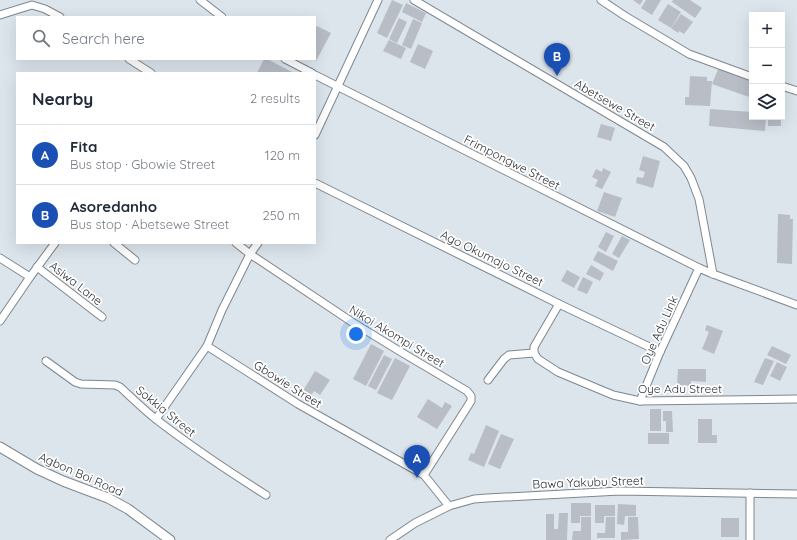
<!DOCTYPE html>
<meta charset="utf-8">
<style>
:root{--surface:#fff;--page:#f6f6f7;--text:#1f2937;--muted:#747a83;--line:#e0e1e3;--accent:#db2777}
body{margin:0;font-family:Quicksand,sans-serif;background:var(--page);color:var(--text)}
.controls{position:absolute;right:12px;top:12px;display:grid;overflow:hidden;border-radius:0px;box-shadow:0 4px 16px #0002}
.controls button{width:36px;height:36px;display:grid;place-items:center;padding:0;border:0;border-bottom:1px solid var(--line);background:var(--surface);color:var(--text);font:20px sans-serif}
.you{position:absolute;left:356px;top:334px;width:14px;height:14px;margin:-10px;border:3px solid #fff;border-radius:50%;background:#1a73e8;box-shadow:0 0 0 6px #1a73e833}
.badge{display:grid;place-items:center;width:26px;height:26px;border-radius:50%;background:var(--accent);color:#fff;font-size:13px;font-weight:700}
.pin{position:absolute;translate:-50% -33px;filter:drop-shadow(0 1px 2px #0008)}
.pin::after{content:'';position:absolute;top:21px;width:14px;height:12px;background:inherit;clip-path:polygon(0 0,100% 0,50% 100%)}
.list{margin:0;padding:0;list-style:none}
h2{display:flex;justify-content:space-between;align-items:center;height:52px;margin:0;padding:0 16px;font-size:17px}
h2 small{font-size:13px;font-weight:400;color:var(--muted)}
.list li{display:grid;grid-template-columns:26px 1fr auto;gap:12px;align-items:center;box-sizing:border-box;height:60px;padding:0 16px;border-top:1px solid var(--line)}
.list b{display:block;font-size:15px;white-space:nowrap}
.list p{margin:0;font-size:13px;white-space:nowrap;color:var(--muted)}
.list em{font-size:13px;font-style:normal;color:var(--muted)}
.icon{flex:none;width:22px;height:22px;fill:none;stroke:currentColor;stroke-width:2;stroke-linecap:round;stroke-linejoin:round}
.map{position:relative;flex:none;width:797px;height:540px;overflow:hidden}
.search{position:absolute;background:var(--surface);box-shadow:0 4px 16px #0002;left:16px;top:16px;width:300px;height:44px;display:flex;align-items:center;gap:10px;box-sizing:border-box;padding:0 14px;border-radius:0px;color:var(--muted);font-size:15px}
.panel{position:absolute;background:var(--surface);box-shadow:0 4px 16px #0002;left:16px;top:72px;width:300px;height:172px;border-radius:0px}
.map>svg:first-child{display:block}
.building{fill:#b9bdc6}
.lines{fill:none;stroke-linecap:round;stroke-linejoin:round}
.minor-casing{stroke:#7e878d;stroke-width:9}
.tertiary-casing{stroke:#7e878d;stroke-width:11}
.minor{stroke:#fff;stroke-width:7}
.tertiary{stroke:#fff;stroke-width:9}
.labels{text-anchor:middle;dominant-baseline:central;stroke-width:3.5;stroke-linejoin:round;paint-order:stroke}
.street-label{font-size:12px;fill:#2e3134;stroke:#fff}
</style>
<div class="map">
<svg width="797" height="540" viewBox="0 0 797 540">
<rect width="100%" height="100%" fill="#dce5ec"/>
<g class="building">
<path d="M 392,0 L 403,5 L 387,38 L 377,33 Z"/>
<path d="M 633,0 L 643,0 L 640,5 Z"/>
<path d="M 646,0 L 661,0 L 652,15 L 641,8 Z"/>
<path d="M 673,0 L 690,0 L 702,8 L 695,18 L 672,2 Z"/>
<path d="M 406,3 L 426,13 L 422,22 L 402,12 Z"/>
<path d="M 668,4 L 681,12 L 671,28 L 658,20 Z"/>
<path d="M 681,14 L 693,22 L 684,34 L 679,31 L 678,33 L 671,28 Z"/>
<path d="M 399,18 L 407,22 L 397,43 L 389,39 Z"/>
<path d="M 413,19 L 422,23 L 411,49 L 402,45 Z"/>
<path d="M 317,26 L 331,33 L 316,61 L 313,59 L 315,59 L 315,29 Z"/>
<path d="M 389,40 L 406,48 L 401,59 L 383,51 Z"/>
<path d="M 418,44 L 433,51 L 425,69 L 410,62 Z"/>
<path d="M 264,59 L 267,59 L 294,73 L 257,73 Z"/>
<path d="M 719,67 L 752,79 L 752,98 L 712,84 Z"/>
<path d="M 690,76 L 707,77 L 707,81 L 712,81 L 710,106 L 685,105 L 685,97 L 689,97 Z"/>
<path d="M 710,109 L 752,112 L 752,117 L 766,117 L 765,131 L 709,126 Z"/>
<rect x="768" y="117" width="13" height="9"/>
<path d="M 601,124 L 615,128 L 611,141 L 597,137 Z"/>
<path d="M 643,156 L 660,161 L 653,188 L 636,183 L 637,177 L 643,178 L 645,172 L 639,170 Z"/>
<path d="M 603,168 L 611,172 L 602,189 L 595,186 L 598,180 L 592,177 L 596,169 L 602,172 Z"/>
<path d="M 604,192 L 622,198 L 615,217 L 597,211 Z"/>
<path d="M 778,214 L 790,215 L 790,219 L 793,219 L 792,264 L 777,263 Z"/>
<path d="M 606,232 L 614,236 L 606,252 L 598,247 Z"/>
<path d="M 622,236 L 630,240 L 619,258 L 612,254 Z"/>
<path d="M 598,251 L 618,261 L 613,271 L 593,260 Z"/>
<path d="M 591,265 L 604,273 L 600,281 L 586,274 Z"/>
<path d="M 567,270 L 580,277 L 574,288 L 561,281 Z"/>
<path d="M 583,277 L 593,282 L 587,294 L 577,290 Z"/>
<path d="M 707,325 L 723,331 L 714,354 L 702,349 L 709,332 L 705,330 Z"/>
<path d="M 371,344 L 384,351 L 366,386 L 353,379 Z"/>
<path d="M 772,346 L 791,355 L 786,364 L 767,355 Z"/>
<path d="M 384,355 L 392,359 L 376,390 L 368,386 Z"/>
<path d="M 395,358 L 410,366 L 392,400 L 377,393 Z"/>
<path d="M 765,358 L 774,361 L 763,385 L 754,382 Z"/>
<path d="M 777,362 L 787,367 L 780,381 L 770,376 Z"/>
<path d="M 678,369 L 706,369 L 706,382 L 691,381 L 691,386 L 677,385 Z"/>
<path d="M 315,371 L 330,380 L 320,395 L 314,391 L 309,399 L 301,394 Z"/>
<path d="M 428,399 L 442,408 L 445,402 L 452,406 L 437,429 L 417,417 Z"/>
<rect x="650" y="409" width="11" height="22"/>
<path d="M 663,411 L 672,411 L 673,432 L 666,432 L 666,421 L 663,421 Z"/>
<path d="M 698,419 L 712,419 L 712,435 L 717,435 L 717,443 L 698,443 Z"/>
<path d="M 486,425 L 499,431 L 484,467 L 468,460 L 471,453 L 474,454 Z"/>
<rect x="648" y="433" width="21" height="11"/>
<path d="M 501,434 L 514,439 L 500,469 L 488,464 Z"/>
<path d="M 571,503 L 591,503 L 591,516 L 580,516 L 580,523 L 571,523 Z"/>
<path d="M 618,504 L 636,505 L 636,516 L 625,516 L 624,525 L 617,524 Z"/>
<path d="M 595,505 L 615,505 L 615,516 L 604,516 L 604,523 L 595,523 Z"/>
<path d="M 559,513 L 568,513 L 567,540 L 546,540 L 546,514 L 554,514 L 554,529 L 558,529 Z"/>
<path d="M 581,517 L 591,517 L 591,540 L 572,540 L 573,531 L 581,531 Z"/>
<path d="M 606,517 L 615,517 L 615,538 L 597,538 L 597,533 L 605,533 Z"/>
<path d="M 628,517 L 638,517 L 639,539 L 621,540 L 621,532 L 628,532 Z"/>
<rect x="721" y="518" width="18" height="19"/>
</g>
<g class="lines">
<g class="minor-casing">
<g id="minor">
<path d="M 200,0 L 222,17"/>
<path d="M 414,0 L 664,147 L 684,166 L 691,178 L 699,199 L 713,274"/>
<path d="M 601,0 L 625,16 L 689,54 L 752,77"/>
<path d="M 0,15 L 32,5 L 45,9 L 60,17"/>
<path d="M 129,59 L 151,73"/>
<path d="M 285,59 L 312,73"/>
<path d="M 315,75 L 699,268 L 713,274 L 797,305"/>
<path d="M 782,86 L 797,91"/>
<path d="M 315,135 L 378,0"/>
<path d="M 315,183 L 559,304 L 660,352"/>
<path d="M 114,243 L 135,260"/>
<path d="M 236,243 L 250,254 L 352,322 L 401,352 L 467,391 L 471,396 L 471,401 L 424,475"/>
<path d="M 258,243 L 250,254 L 222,310 L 207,346 L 298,404 L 424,475 L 449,506"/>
<path d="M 0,258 L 30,277"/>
<path d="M 37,267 L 102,317"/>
<path d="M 559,304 L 534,347 L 534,353 L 538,359 L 558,372 L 613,395 L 640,401 L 797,399"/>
<path d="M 0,321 L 30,277 L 55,243"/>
<path d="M 46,361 L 75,382 L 81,384 L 115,385 L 120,387 C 132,398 144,410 157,420 C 192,447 228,471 266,495"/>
<path d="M 488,380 L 504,359 L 509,355 L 534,353"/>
<path d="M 640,401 L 660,352 L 699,268"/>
<path d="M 156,419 L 207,346"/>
<path d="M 390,540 L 415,523 L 449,506 L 474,499 L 487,498 L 620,491 L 797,494"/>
<path d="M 750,540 L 750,493"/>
</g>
</g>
<g class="tertiary-casing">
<path id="tertiary" d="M 0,447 L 37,469 L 63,481 L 108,498 L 128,509 L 170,540"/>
</g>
<use href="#minor" class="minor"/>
<use href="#tertiary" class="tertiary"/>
</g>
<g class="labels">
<g class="street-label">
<text transform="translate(615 105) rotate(30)">Abetsewe Street</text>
<text transform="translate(512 162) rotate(27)">Frimpongwe Street</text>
<text transform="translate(492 258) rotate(26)">Ago Okumajo Street</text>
<text transform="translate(76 283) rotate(38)">Asiwa Lane</text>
<text transform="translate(659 330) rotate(-66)">Oye Adu Link</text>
<text transform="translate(397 336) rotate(31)">Nikoi Akompi Street</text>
<text transform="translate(288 384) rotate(32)">Gbowie Street</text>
<text x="680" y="388">Oye Adu Street</text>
<text transform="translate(166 411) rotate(39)">Sokkia Street</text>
<text transform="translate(81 474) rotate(24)">Agbon Boi Road</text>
<text transform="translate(588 482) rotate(-2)">Bawa Yakubu Street</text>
</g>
</g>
</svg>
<div class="controls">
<button>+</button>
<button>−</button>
<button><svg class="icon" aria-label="layers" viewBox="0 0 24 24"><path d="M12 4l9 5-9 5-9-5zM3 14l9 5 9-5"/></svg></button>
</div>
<div class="you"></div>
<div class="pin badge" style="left:417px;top:478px;background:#1a4fb4">A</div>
<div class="pin badge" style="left:557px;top:76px;background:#1a4fb4">B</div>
<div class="search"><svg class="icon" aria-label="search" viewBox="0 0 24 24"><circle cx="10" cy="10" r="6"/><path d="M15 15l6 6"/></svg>Search here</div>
<section class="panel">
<h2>Nearby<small>2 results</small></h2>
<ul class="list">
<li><span class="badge" style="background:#1a4fb4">A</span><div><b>Fita</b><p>Bus stop · Gbowie Street</p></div><em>120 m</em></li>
<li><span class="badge" style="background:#1a4fb4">B</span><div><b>Asoredanho</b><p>Bus stop · Abetsewe Street</p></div><em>250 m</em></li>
</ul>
</section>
</div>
